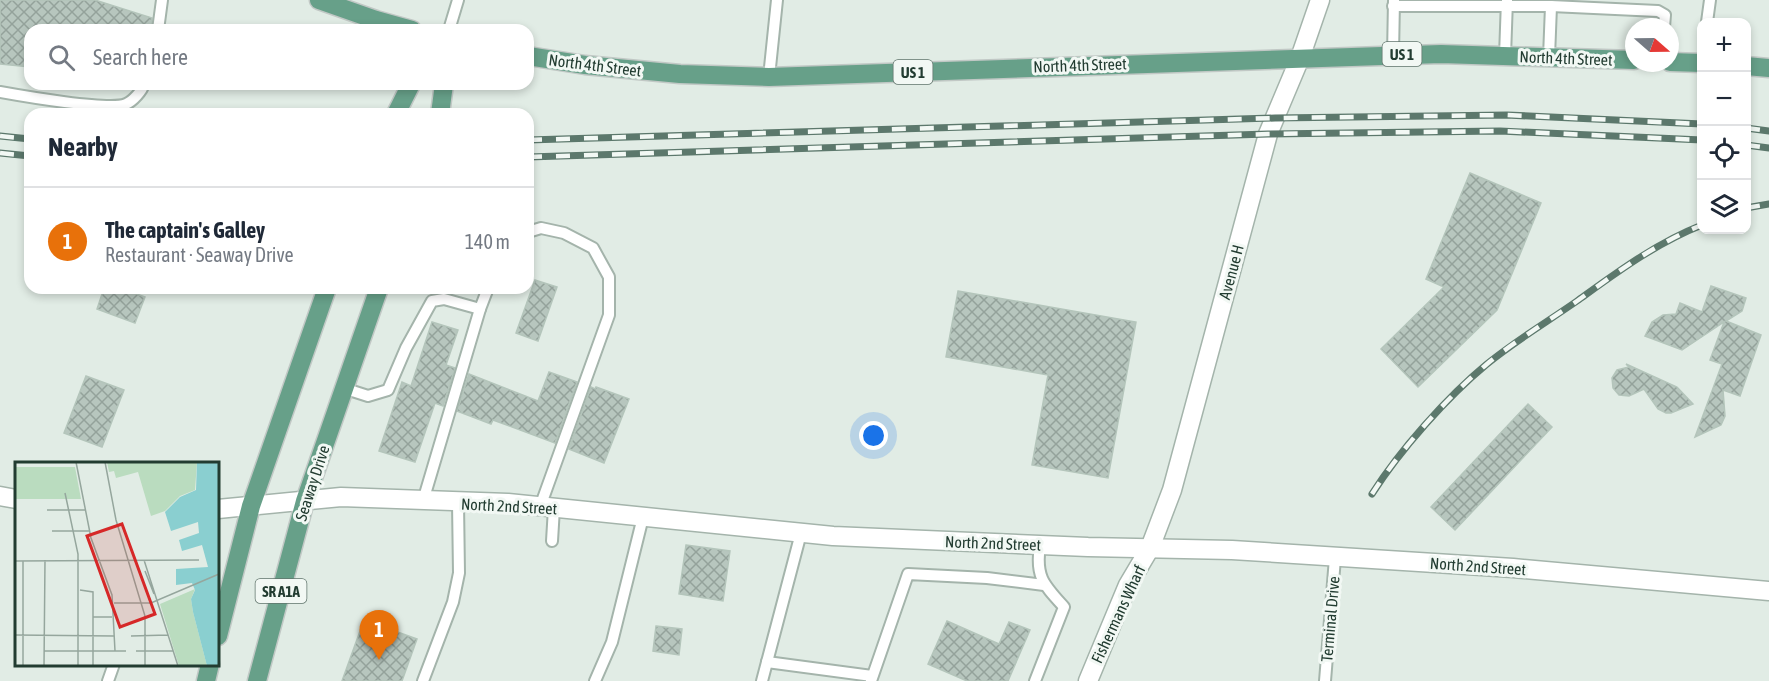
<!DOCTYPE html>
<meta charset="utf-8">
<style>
:root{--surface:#fff;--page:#f2f2f3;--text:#1f2937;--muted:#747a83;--line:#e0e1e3;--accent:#0b8043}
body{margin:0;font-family:"Asap Condensed",sans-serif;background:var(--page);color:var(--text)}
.controls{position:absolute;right:18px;top:18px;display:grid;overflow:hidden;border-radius:12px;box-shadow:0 3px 9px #0003}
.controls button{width:54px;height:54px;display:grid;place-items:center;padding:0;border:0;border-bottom:2px solid var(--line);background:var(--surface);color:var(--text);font:30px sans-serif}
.compass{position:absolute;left:1625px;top:18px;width:54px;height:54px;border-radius:50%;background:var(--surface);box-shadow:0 3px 9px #0003;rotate:110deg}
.you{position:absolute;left:874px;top:436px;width:21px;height:21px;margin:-15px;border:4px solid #fff;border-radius:50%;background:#1a73e8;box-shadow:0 0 0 9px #1a73e833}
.badge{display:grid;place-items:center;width:39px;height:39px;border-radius:50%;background:var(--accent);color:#fff;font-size:20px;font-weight:700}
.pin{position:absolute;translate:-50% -50px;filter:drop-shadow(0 2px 3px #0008)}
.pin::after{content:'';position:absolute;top:32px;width:21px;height:18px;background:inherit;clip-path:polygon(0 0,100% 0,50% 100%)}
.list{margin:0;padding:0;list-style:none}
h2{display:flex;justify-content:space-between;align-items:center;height:78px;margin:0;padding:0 24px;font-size:26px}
h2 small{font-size:20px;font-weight:400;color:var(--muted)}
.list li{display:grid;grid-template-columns:39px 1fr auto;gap:18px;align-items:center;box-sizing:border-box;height:108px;padding:0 24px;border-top:2px solid var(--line)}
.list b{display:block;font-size:22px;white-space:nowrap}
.list p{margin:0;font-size:20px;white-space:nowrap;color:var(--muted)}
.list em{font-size:20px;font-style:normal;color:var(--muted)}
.icon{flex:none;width:33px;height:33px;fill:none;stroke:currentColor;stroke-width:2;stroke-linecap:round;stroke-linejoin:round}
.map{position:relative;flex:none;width:1769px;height:681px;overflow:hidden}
.search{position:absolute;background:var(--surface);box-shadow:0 3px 9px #0003;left:24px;top:24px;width:510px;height:66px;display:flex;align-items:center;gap:15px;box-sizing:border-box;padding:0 21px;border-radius:18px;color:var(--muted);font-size:22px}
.panel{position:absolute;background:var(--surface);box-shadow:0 3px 9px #0003;left:24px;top:108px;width:510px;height:186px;border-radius:18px}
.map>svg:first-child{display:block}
.building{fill:url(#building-cross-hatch);stroke:#b4c5bb;stroke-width:1.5}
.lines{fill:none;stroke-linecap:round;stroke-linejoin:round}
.service-casing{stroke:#a4b4ab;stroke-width:14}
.minor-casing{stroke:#a4b4ab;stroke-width:21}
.tertiary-casing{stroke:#a4b4ab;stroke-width:21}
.primary-casing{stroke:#c1c8c5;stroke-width:21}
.service{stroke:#fff;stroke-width:10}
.minor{stroke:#fff;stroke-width:18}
.tertiary{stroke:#fff;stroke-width:18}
.primary{stroke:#67a089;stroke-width:18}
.rail-casing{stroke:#5c786c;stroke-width:7}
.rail{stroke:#f2f8f4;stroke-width:4.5;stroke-dasharray:14;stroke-linecap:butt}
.labels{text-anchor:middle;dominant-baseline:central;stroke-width:6;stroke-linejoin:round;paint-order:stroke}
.shield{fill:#f2f8f4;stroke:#60746c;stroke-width:1.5}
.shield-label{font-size:15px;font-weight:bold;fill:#223c31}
.street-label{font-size:16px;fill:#223c31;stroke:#f2f8f4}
.inset-road{fill:none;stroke:#95a69d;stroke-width:1.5}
.view{fill:#d62828;fill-opacity:0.15;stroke:#d62828;stroke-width:3}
.inset-edge{fill:none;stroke:#223c31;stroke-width:3}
</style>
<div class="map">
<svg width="1769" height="681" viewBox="0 0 1769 681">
<defs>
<pattern id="building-cross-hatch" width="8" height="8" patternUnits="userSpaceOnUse" patternTransform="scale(1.5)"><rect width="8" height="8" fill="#b7c6be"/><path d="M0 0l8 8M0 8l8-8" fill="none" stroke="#94a29b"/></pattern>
</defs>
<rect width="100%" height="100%" fill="#e1ece5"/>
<g class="building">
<path d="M 0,0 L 95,0 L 152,18 L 151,30 L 30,30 L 30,67 L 0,64 Z"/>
<path d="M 1470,173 L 1541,203 L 1497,310 L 1418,387 L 1381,349 L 1444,287 L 1426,279 Z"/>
<path d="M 535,280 L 557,287 L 538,341 L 516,333 Z"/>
<path d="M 1711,286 L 1746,298 L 1742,311 L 1726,321 L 1761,335 L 1740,396 L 1723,390 L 1725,416 L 1721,425 L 1695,437 L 1722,364 L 1710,360 L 1724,322 L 1682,350 L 1645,336 L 1652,322 L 1663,315 L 1676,314 L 1680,303 L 1702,312 Z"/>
<path d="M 104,288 L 120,288 L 145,297 L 135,323 L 97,309 Z"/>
<path d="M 958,291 L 1136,322 L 1108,478 L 1032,465 L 1048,375 L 946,357 Z"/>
<path d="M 432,322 L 458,330 L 446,365 L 455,368 L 443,406 L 435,403 L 415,462 L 379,451 L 402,382 L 411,386 Z"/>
<path d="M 1626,364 L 1677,387 L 1693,404 L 1671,413 L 1666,413 L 1658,409 L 1644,389 L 1629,396 L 1619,395 L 1613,388 L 1612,378 L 1617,370 L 1629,367 Z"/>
<path d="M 549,372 L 577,382 L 555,443 L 493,420 L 491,424 L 457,411 L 469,374 L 538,401 Z"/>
<path d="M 86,376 L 124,390 L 102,447 L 64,433 Z"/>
<path d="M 591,387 L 595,389 L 596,387 L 629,399 L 604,463 L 569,449 Z"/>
<path d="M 1528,404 L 1552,427 L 1455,530 L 1431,507 Z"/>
<path d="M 686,545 L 730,551 L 723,601 L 679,594 Z"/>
<path d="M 364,620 L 417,639 L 402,681 L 342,681 Z"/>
<path d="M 947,621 L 999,644 L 1009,622 L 1030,630 L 1008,681 L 967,681 L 928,664 Z"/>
<path d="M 656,626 L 682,629 L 679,655 L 653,651 Z"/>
</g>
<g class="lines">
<g class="service-casing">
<g id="service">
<path d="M 1393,6 L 1551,6 L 1658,11 L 1665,15 L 1664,27"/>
<path d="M 1707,22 L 1710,0"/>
<path d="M 158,30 L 162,0"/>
<path d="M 449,30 L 458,0"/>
<path d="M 1393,55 L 1394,0"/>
<path d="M 1505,56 L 1507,0"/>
<path d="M 1549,57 L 1551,6"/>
<path d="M 769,77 L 777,0"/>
<path d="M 0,92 C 22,96 109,111 126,104 C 133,101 142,91 144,84"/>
<path d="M 528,232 L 541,228 L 564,233 L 593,248 L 609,277 L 609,315 L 540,507"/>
<path d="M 480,309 L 488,288"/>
<path d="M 343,388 L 368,396 L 388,390 L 406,348 L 432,301 L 444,299 L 480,309 L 423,501"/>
<path d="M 552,541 L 554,508"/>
<path d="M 767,662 L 872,676"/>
<path d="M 108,681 L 114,664"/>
<path d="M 423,681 L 453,602 L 459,573 L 458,503"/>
<path d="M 595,681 L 612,642 L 643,517"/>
<path d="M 762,681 L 801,533"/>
<path d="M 871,681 L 908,574 L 987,578 L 1044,585"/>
<path d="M 1035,681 L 1064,607 C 1044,585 1035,577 1040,545"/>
<path d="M 1325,681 L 1335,558"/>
</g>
</g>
<g class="minor-casing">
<g id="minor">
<path d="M 0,496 L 16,499"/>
<path d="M 218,509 L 341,497 L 508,503 L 833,536 L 1088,547 L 1232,550 L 1513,568 L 1769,591"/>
<path d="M 1088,681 L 1128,585 L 1150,548 L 1172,490 L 1268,134 L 1300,58"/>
</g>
</g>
<g class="tertiary-casing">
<path id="tertiary" d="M 1300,58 L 1320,0"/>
</g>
<g class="primary-casing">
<g id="primary">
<path d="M 319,0 L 376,20 L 412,30"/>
<path d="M 528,56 L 585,65 L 680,74 L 769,77 L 1441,54 L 1634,60"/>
<path d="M 1670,62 L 1702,63"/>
<path d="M 1746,66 L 1769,68"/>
<path d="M 396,114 L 411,84"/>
<path d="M 440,114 L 444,84"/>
<path d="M 218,636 L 251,506 L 327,288"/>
<path d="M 206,681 L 210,664"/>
<path d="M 257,681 L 305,501 L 379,288"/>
</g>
</g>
<use href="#service" class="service"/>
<use href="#minor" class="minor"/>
<use href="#tertiary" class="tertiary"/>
<use href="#primary" class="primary"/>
<g class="rail-casing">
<g id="rail">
<path d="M 1746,128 L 1769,131"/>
<path d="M 0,136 L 30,139"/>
<path d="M 528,140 L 1275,118 L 1507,115 L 1702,124"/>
<path d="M 1746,145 L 1769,148"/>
<path d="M 0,153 L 30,156"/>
<path d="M 528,157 L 1268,134 L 1500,131 L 1702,140"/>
<path d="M 1746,208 L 1769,204"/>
<path d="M 1372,494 C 1400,450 1447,397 1487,364 C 1515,341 1547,322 1577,301 C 1616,273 1656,243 1702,225"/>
</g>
</g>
<use href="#rail" class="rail"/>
</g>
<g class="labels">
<g class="shield">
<rect x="1382.5" y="42" width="39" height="24" rx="4.5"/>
<rect x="893.5" y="60" width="39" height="24" rx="4.5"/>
<rect x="255.5" y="579" width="51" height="24" rx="4.5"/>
</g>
<g class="shield-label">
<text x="1402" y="54">US 1</text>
<text x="913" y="72">US 1</text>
<text x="281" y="591">SR A1A</text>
</g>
<g class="street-label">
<text transform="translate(1566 58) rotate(2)">North 4th Street</text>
<text transform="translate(595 65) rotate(7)">North 4th Street</text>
<text transform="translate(1080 65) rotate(-2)">North 4th Street</text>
<text transform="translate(1231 272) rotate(-75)">Avenue H</text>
<text transform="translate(312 483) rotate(-72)">Seaway Drive</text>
<text transform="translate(509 506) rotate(3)">North 2nd Street</text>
<text transform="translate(993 543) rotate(2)">North 2nd Street</text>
<text transform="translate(1478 566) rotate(4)">North 2nd Street</text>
<text transform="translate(1118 614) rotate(-65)">Fishermans Wharf</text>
<text transform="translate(1330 619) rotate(-85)">Terminal Drive</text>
</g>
</g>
<g transform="translate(15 462)">
<rect width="204" height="204" fill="#e1ece5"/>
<path d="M 92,0 L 182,0 L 180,28 L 165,34 L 150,49 L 136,54 L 123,10 L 101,16 L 99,9 L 94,10 Z" fill="#badcbf"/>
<path d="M 0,5 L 60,5 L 66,37 L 0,37 Z" fill="#badcbf"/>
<path d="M 180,127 L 176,137 L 178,150 L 192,204 L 164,204 L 145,142 Z" fill="#badcbf"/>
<path d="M 182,0 L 204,0 L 204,204 L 192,204 L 178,150 L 176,137 L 180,128 L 177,121 L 161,123 L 161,107 L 193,105 L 187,83 L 167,89 L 164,78 L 184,71 L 183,60 L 156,69 L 150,50 L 165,35 L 181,28 Z" fill="#8acfd0"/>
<path class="inset-road" d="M 61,0 L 76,76 L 97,133 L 100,189M 90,0 L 101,58 L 130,154 L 130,204M 50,31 L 63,92 L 63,204M 32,48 L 70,48M 37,69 L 75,69M 129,98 L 163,204M 0,99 L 184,98M 8,99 L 8,204M 130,109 L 139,132M 65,128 L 78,130 L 78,204M 99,141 L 136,141 L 204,112M 78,155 L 97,155M 0,173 L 99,174M 116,174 L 153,173M 29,189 L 111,189M 121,189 L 158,189M 29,204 L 30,98"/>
<path class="view" d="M 107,62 L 140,152 L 105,165 L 72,74 Z"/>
<rect width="204" height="204" class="inset-edge"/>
</g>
</svg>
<div class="controls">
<button>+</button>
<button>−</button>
<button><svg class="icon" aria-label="locate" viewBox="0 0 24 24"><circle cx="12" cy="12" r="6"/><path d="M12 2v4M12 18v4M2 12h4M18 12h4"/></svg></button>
<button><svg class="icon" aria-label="layers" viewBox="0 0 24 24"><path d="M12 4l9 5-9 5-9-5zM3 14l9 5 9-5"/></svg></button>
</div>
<svg class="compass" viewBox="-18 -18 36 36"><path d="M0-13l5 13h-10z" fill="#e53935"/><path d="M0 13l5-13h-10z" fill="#747a83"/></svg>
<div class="you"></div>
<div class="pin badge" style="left:379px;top:660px;background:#e8710a">1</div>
<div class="search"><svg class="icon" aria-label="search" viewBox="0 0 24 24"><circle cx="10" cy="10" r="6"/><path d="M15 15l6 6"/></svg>Search here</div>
<section class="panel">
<h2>Nearby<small></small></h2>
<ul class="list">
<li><span class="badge" style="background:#e8710a">1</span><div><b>The captain's Galley</b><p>Restaurant · Seaway Drive</p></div><em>140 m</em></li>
</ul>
</section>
</div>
